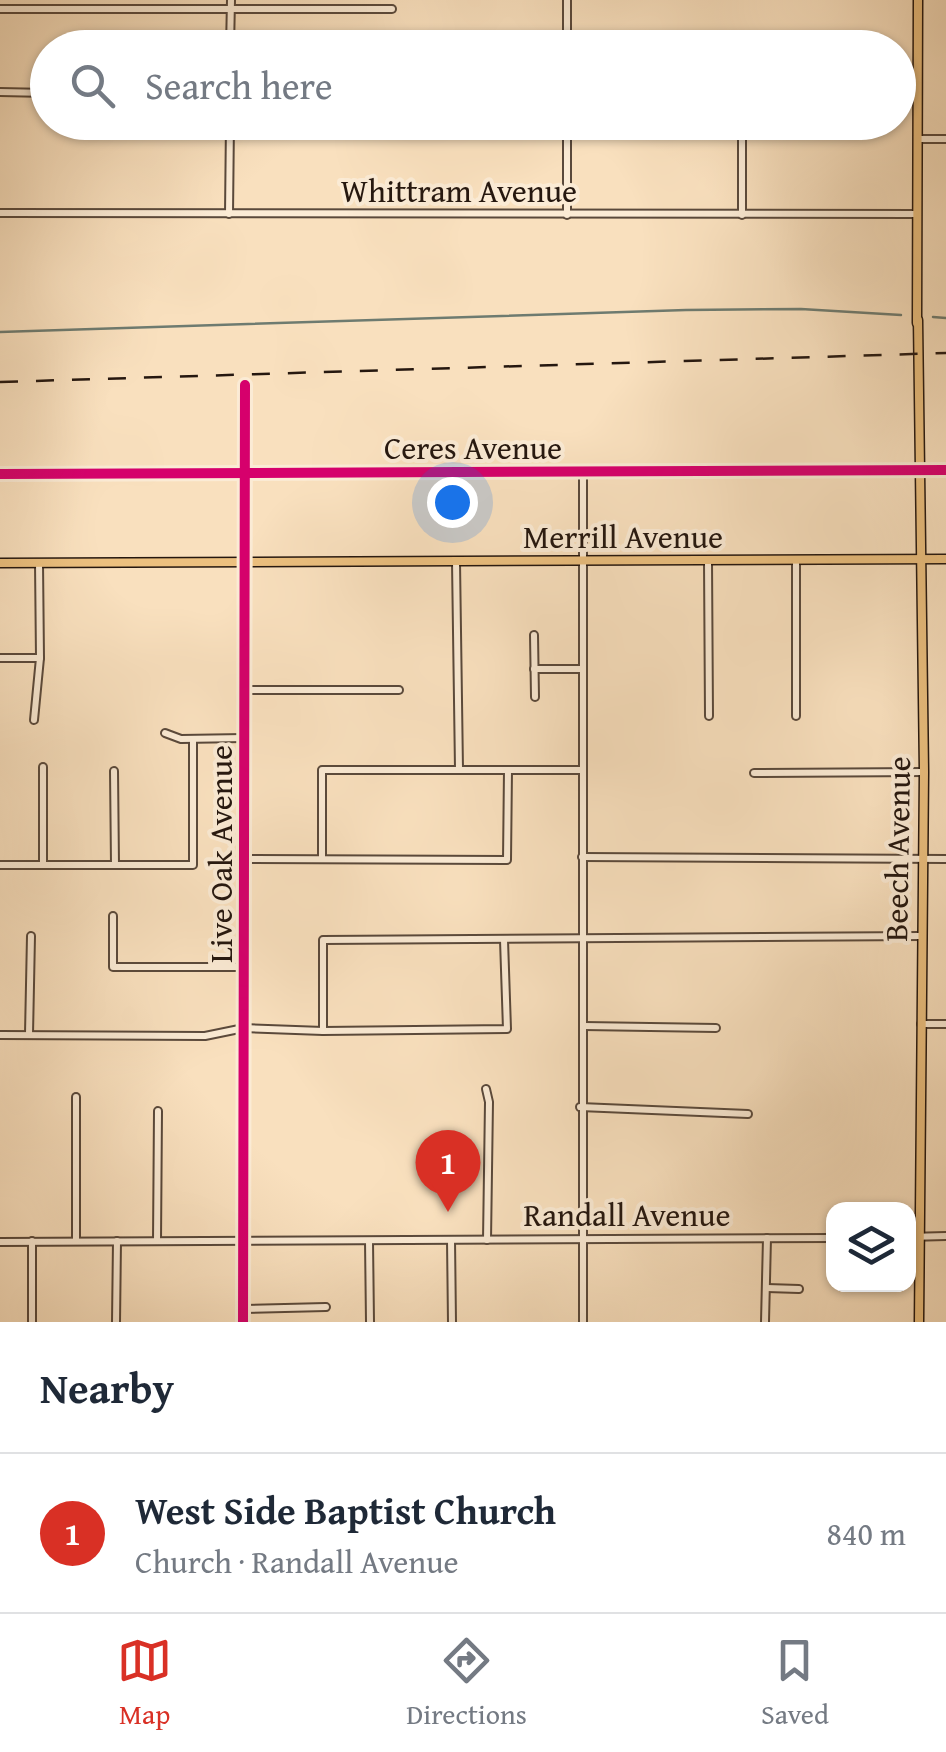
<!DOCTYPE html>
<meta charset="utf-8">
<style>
:root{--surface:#fff;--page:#f2f2f3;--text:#1f2937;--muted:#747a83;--line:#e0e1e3;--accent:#d93025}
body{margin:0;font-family:"Gentium Book Plus",serif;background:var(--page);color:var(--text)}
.controls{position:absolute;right:30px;bottom:30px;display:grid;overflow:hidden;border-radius:20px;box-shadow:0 2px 8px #0004}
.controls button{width:90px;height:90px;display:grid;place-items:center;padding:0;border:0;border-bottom:2px solid var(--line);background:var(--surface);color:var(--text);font:50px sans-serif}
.you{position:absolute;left:452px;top:502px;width:35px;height:35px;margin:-25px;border:8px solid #fff;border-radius:50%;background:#1a73e8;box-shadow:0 0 0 15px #1a73e833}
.badge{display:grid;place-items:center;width:65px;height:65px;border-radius:50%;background:var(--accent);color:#fff;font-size:32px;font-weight:700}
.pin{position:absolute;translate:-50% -82px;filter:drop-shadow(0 2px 5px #0008)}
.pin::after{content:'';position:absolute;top:52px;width:35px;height:30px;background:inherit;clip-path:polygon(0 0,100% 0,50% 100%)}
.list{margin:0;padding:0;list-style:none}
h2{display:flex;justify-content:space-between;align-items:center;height:130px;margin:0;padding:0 40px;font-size:42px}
h2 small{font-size:32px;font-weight:400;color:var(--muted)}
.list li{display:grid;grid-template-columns:65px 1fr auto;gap:30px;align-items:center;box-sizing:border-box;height:160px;padding:0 40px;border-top:2px solid var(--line)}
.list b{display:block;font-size:38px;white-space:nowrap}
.list p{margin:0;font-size:32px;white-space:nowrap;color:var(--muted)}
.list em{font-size:32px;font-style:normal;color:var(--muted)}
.icon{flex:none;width:55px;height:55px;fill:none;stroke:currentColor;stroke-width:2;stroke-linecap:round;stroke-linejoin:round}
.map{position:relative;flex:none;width:946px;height:1322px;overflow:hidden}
.search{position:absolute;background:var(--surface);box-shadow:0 2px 8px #0004;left:30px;right:30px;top:30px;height:110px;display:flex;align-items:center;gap:25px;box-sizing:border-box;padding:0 35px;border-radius:55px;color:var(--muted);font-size:38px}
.sheet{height:290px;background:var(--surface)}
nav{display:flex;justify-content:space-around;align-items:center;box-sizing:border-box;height:140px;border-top:2px solid var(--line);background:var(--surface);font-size:28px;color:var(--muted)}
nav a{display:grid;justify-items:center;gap:5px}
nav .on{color:var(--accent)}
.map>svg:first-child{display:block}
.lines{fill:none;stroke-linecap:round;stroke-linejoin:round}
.stream{stroke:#6e7b70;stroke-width:2.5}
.minor-casing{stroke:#5a493b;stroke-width:10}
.major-casing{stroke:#25170f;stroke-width:11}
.minor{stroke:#fbebd5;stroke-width:6}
.major{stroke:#ecc07f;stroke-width:8}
.rail{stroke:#25170f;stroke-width:2.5;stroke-dasharray:18 18;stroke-linecap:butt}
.cycleway-casing{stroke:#fbebd5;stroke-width:16}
.cycleway{stroke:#d6006c;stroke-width:10}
.labels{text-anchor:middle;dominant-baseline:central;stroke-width:8;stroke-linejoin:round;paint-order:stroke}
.street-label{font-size:32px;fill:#25170f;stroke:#fbebd5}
</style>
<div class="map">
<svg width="946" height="1322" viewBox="0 0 946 1322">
<rect width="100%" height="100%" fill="#f9e0be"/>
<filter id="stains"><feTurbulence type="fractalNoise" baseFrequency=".002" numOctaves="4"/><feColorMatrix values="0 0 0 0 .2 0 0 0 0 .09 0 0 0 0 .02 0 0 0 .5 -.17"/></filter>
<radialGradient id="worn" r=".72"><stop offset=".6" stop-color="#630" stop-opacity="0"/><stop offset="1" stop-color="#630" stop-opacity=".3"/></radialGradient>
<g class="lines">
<g class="stream">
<path d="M 933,317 L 946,318"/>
<path d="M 0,332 L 686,310 L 801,309 L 901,315"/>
</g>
<g class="minor-casing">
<g id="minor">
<path d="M 567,0 L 567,48"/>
<path d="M 0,9 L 392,9"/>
<path d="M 230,48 L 231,0"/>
<path d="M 0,92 L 48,93"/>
<path d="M 567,122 L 567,215"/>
<path d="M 919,139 L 946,139"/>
<path d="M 0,213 L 917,214"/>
<path d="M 229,214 L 230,122"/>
<path d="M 742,215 L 742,122"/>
<path d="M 0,474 L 946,470"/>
<path d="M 708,561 L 709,716"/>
<path d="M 456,562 L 459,769"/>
<path d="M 534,635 L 535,697"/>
<path d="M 0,658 L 40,658"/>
<path d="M 534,669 L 582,669"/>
<path d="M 245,690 L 399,690"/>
<path d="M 796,716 L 796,560"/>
<path d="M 34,720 L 40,658 L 39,563"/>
<path d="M 165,733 L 181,739 L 244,738"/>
<path d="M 43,767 L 43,865"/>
<path d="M 114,771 L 115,865"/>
<path d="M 754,773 L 924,772"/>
<path d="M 582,857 L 946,859"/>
<path d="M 245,859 L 507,860 L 508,770"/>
<path d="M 322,859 L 322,770 L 582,770"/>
<path d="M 0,865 L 193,865 L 193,739"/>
<path d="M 113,916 L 113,967 L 245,967"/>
<path d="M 921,1024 L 946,1024"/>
<path d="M 584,1026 L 716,1028"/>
<path d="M 323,1031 L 323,940 L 921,936"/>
<path d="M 29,1034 L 31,936"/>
<path d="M 0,1035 L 205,1036 L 244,1028 L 323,1031 L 507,1029 L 504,940"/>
<path d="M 486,1089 L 489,1102 L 487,1240"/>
<path d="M 580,1107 L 748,1114"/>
<path d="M 908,1237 L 946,1236"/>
<path d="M 451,1240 L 452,1322"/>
<path d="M 32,1241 L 32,1322"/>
<path d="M 76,1241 L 76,1097"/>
<path d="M 157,1241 L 158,1111"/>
<path d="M 369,1241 L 370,1322"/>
<path d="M 0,1242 L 834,1238"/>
<path d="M 767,1288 L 799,1289"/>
<path d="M 243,1309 L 326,1307"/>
<path d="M 116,1322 L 117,1241"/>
<path d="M 243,1322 L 245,385"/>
<path d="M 583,1322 L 583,472"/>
<path d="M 765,1322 L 767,1238"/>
</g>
</g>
<g class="major-casing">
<g id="major">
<path d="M 918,320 L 924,772 L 919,1322"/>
<path d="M 917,323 L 918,0"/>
<path d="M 0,563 L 946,559"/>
</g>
</g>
<use href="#minor" class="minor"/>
<use href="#major" class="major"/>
<path class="rail" d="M 0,382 L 946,353"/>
<g class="cycleway-casing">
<g id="cycleway">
<path d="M 0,474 L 946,470"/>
<path d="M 243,1322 L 245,385"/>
</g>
</g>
<use href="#cycleway" class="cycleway"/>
</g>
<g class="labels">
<g class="street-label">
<text x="459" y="190">Whittram Avenue</text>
<text x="473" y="447">Ceres Avenue</text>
<text x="623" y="536">Merrill Avenue</text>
<text transform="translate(897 849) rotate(-89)">Beech Avenue</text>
<text transform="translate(220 854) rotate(-90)">Live Oak Avenue</text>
<text x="627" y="1214">Randall Avenue</text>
</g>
</g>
<rect width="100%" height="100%" filter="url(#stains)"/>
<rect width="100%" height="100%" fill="url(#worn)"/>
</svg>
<div class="controls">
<button><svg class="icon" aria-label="layers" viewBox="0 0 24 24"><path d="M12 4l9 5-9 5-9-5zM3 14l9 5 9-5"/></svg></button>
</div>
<div class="you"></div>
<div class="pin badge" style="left:448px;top:1212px">1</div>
<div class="search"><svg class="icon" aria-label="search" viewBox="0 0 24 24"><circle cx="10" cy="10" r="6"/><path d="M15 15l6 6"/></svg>Search here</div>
</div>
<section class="sheet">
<h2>Nearby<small></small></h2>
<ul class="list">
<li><span class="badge">1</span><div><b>West Side Baptist Church</b><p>Church · Randall Avenue</p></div><em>840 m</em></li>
</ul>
</section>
<nav>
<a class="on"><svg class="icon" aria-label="map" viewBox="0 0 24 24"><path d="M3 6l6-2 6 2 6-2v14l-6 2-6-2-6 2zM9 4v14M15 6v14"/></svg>Map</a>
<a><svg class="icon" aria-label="directions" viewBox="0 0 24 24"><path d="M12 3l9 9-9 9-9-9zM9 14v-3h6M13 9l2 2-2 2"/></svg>Directions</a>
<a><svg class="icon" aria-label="saved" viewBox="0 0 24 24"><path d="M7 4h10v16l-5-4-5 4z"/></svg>Saved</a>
</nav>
